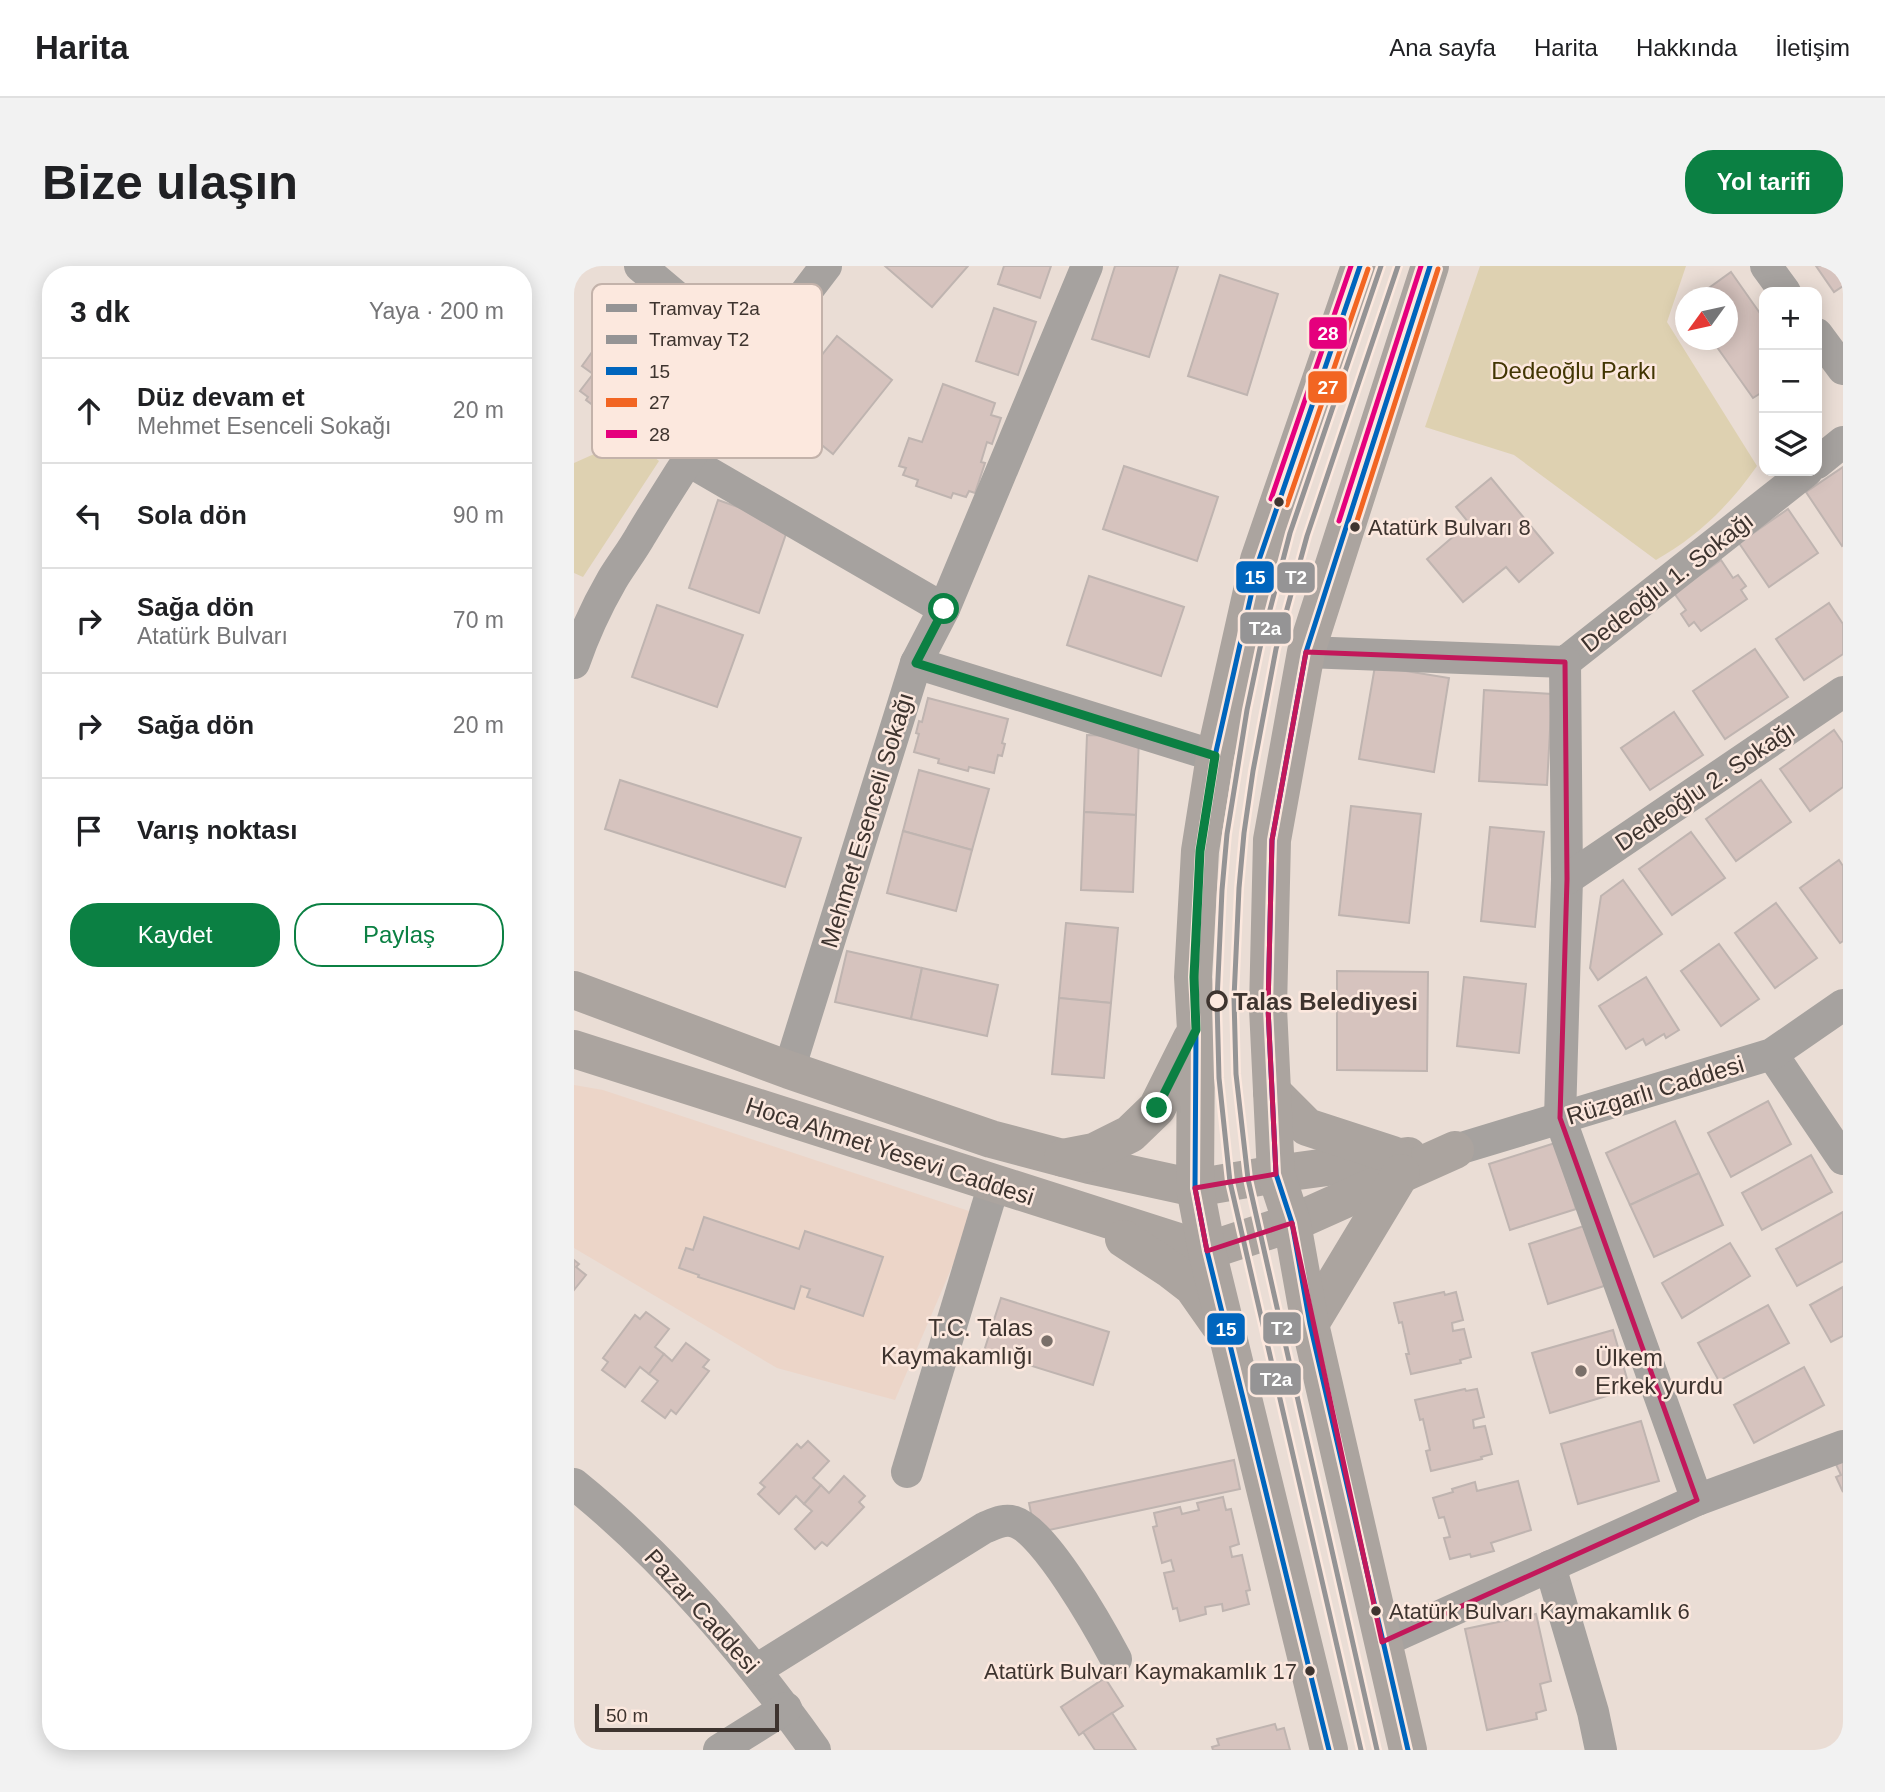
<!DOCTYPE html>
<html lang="tr">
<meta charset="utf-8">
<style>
:root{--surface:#fff;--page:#f2f2f2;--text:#202124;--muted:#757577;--line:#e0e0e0;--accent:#0b8043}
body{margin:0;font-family:Arial,sans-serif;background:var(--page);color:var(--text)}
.controls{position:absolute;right:21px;top:21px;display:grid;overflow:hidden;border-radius:14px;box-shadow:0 4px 18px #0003}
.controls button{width:63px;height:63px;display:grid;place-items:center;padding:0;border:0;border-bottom:2px solid var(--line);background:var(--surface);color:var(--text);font:35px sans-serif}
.compass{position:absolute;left:1101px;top:21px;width:63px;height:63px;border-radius:50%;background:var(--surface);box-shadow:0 4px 18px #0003;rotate:237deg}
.scale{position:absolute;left:21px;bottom:18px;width:184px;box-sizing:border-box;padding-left:7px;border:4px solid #3e342f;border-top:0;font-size:19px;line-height:24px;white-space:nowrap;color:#3e342f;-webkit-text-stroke:5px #fce8de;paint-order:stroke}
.stop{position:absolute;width:21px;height:21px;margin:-16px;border:5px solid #0b8043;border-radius:50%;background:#fff}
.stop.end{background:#0b8043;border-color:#fff;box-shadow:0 2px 7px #0008}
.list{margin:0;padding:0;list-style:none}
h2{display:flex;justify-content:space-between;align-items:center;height:91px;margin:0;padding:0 28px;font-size:30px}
h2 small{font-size:23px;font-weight:400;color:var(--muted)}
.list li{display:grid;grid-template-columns:46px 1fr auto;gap:21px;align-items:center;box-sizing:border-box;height:105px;padding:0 28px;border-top:2px solid var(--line)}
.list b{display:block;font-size:26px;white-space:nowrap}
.list p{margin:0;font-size:23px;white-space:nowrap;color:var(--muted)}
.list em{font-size:23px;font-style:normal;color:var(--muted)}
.actions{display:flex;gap:14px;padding:21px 28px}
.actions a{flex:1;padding:16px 0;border:2px solid var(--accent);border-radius:28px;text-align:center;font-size:24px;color:var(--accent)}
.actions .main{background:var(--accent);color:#fff}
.icon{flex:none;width:38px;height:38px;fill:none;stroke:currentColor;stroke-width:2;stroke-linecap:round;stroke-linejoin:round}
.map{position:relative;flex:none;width:1269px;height:1484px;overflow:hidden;border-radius:28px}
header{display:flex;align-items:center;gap:42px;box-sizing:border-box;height:98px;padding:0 35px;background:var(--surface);border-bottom:2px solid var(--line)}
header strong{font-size:33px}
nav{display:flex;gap:38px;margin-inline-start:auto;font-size:24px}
.intro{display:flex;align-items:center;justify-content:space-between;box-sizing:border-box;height:168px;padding:0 42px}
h1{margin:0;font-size:49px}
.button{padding:18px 32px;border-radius:28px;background:var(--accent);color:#fff;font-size:24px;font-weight:700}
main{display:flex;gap:42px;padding:0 42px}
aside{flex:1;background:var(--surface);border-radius:28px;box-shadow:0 4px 18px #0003}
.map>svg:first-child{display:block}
.built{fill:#ecd5c8}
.green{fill:#ded1b1}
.building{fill:#d6c3be;stroke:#bfb4b0;stroke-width:2}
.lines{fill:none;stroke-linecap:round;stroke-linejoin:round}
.minor{stroke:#a6a29f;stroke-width:32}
.major{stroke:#aba49f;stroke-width:38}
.bus-1-casing{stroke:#fce8de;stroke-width:10}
.bus-2-casing{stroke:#fce8de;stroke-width:10}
.bus-3-casing{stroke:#fce8de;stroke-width:10}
.bus-1{stroke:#0065bd;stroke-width:5}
.bus-2{stroke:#f26522;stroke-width:5}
.bus-3{stroke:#e5007d;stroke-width:5}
.tram-1-casing{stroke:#fce8de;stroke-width:10}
.tram-2-casing{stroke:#fce8de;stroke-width:10}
.tram-1{stroke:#959495;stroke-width:5}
.tram-2{stroke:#959495;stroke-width:5}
.route{stroke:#0b8043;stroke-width:9}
.marked{fill:none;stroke:#c2185b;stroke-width:5;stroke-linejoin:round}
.bus-dot{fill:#3e342f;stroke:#fce8de;stroke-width:2.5}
.stop-dot{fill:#fce8de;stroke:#3e342f;stroke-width:3.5}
.poi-dot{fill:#7a6f69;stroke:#fce8de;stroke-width:2.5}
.labels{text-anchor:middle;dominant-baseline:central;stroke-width:5;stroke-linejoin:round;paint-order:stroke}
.bus-label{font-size:22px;fill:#3e342f;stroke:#fce8de;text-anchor:start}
.park-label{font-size:24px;fill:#423603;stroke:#fce8de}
.street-label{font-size:24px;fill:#3e342f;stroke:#fce8de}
.stop-label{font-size:24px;font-weight:bold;fill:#3e342f;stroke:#fce8de;text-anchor:start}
.poi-label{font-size:24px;fill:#3e342f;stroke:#fce8de;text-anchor:end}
.key{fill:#fce8de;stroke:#c3b2aa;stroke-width:2}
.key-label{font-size:19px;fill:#3e342f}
.line-badge{stroke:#fce8de;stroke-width:2.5}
.badge-label{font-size:19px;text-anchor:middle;font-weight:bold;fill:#fff}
</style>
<header>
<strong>Harita</strong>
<nav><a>Ana sayfa</a><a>Harita</a><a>Hakkında</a><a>İletişim</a></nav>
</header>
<div class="intro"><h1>Bize ulaşın</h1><a class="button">Yol tarifi</a></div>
<main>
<aside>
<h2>3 dk<small>Yaya · 200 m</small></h2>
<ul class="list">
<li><svg class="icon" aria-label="ahead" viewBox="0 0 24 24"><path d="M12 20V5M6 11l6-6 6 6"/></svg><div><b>Düz devam et</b><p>Mehmet Esenceli Sokağı</p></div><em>20 m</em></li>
<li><svg class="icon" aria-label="left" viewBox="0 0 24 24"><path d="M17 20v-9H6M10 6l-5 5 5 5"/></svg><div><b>Sola dön</b></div><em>90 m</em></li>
<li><svg class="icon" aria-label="right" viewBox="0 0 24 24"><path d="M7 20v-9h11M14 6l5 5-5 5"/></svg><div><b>Sağa dön</b><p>Atatürk Bulvarı</p></div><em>70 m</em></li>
<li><svg class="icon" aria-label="right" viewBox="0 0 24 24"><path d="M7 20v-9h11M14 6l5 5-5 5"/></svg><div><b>Sağa dön</b></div><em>20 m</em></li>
<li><svg class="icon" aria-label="arrive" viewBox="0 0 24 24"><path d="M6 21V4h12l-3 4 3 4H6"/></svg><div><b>Varış noktası</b></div></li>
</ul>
<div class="actions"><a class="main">Kaydet</a><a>Paylaş</a></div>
</aside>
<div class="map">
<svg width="1269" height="1484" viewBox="0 0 1269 1484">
<rect width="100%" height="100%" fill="#eaddd5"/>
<path class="built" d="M 0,819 L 29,824 L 401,947 L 321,1134 L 203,1102 L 0,982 Z"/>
<g class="green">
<path d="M 906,0 L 1112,0 L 1093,56 L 1183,200 C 1155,240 1124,270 1082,294 L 940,189 L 851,161 Z"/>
<path d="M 56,172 L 85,195 L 9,311 L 0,307 L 0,197 Z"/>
</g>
<g class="building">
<path d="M 311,0 L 394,0 L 358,41 Z"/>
<path d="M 430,0 L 477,0 L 466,32 L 424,18 Z"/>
<path d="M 541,0 L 604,0 L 575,91 L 518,73 Z"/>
<path d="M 1242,0 L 1269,0 L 1269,20 L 1260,26 Z"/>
<path d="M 1157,6 L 1190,53 L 1190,125 L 1179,132 L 1138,74 L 1154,74 L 1154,32 L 1121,32 Z"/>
<path d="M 646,9 L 704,28 L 673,129 L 614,110 Z"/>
<path d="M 80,23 L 111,51 L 105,58 L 111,63 L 98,81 L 114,93 L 84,135 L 67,124 L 54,142 L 48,138 L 43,145 L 33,139 L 28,146 L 12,134 L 14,131 L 6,125 L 19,108 L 8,100 L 57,32 L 68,40 Z"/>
<path d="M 420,42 L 462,56 L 444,109 L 402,95 Z"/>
<path d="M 263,70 L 318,114 L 259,188 L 204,144 Z"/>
<path d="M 369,118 L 421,137 L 417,149 L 427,152 L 418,178 L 413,176 L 407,196 L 411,197 L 401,227 L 395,225 L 392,231 L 379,227 L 377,232 L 342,220 L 344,214 L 329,209 L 332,202 L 325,200 L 335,172 L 348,176 Z"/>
<path d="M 550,200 L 644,231 L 623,295 L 529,263 Z"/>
<path d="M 1269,201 L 1269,279 L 1268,280 L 1232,226 Z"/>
<path d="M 917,212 L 979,287 L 945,316 L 932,301 L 889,336 L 853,293 L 895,257 L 882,241 Z"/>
<path d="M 144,234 L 215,259 L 185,347 L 115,322 Z"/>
<path d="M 1214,243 L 1244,287 L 1195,321 L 1165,277 Z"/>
<path d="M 1147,294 L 1159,312 L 1164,309 L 1172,320 L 1167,324 L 1173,333 L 1127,365 L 1120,356 L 1115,360 L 1107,348 L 1112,344 L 1100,327 Z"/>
<path d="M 515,310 L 610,341 L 587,410 L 493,379 Z"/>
<path d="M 1255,337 L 1269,358 L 1269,388 L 1230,414 L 1202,373 Z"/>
<path d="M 83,339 L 169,369 L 143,441 L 58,411 Z"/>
<path d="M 1181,383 L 1214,431 L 1151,473 L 1119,425 Z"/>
<path d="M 801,400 L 875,412 L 860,506 L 785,493 Z"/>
<path d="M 910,424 L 978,428 L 973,519 L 905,515 Z"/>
<path d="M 354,432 L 434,453 L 428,477 L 431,478 L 428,490 L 424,489 L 420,507 L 395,501 L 394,505 L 364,497 L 365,493 L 340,486 L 345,468 L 342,467 L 345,455 L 348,456 Z"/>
<path d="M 1100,446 L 1129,489 L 1076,524 L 1047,482 Z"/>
<path d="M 1260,464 L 1269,477 L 1269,521 L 1236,545 L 1206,503 Z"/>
<path d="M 513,469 L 565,471 L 562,549 L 510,546 Z"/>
<path d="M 345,504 L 415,523 L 398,584 L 329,565 Z"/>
<path d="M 46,514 L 227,572 L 211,621 L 31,563 Z"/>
<path d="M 1187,514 L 1217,556 L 1162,595 L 1132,553 Z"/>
<path d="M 777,540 L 847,548 L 835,657 L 765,649 Z"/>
<path d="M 510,546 L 562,549 L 559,626 L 507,624 Z"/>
<path d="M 916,561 L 970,566 L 961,661 L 907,655 Z"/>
<path d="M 329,565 L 398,584 L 382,645 L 313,627 Z"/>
<path d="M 1117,566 L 1151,612 L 1098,649 L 1065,603 Z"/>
<path d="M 1265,594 L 1269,600 L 1269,675 L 1266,677 L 1226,622 Z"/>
<path d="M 1049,614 L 1088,668 L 1024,714 L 1016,702 L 1027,630 Z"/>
<path d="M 1202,637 L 1243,692 L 1201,722 L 1161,667 Z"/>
<path d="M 492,657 L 544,662 L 537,737 L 485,732 Z"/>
<path d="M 1145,678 L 1185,733 L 1147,760 L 1107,705 Z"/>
<path d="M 273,685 L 348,702 L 337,753 L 261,736 Z"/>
<path d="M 348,702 L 424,719 L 413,770 L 337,753 Z"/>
<path d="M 763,705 L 854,706 L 853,805 L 763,804 Z"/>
<path d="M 890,711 L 952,718 L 945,787 L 883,780 Z"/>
<path d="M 1072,711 L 1105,764 L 1092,772 L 1090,768 L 1072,779 L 1069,773 L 1052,783 L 1025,740 Z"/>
<path d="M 485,732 L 537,737 L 530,812 L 478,808 Z"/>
<path d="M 1194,835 L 1217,878 L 1157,911 L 1134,867 Z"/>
<path d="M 1101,855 L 1125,907 L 1056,939 L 1032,887 Z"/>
<path d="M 981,877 L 1002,943 L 936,964 L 915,898 Z"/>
<path d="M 1237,889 L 1258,926 L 1188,964 L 1168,927 Z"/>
<path d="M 1125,907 L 1149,959 L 1080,991 L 1056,939 Z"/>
<path d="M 1269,946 L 1269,995 L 1223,1020 L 1202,983 Z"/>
<path d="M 130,951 L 225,983 L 231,965 L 309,991 L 289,1050 L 233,1031 L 236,1023 L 227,1020 L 220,1043 L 124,1011 L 125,1009 L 105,1002 L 112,982 L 119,984 Z"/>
<path d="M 1013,959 L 1033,1019 L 974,1038 L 955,978 Z"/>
<path d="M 1156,977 L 1176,1010 L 1108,1052 L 1088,1017 Z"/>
<path d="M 0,994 L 5,998 L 2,1001 L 12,1009 L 0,1024 Z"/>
<path d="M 1269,1021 L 1269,1070 L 1257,1076 L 1236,1039 Z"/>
<path d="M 870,1026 L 871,1029 L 882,1026 L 889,1054 L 878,1057 L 879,1065 L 890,1063 L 897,1091 L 886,1094 L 887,1097 L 837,1108 L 832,1088 L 835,1088 L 828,1056 L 825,1057 L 820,1037 Z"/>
<path d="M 427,1032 L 535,1066 L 519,1119 L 410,1085 Z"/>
<path d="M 1194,1039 L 1215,1077 L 1145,1115 L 1124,1077 Z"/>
<path d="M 72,1046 L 95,1063 L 81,1081 L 90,1088 L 75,1108 L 66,1101 L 51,1121 L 28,1104 L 34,1096 L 29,1092 L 61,1049 L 66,1053 Z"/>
<path d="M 1039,1064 L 1056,1123 L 976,1147 L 958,1087 Z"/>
<path d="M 112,1077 L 135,1094 L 129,1101 L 135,1105 L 102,1148 L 97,1144 L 91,1152 L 68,1135 L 84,1115 L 75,1108 L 90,1088 L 98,1095 Z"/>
<path d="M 1230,1101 L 1250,1139 L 1180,1177 L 1160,1139 Z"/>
<path d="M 891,1123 L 892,1125 L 903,1123 L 910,1151 L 899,1154 L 900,1162 L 911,1160 L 918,1188 L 907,1191 L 908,1193 L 857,1205 L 852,1185 L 856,1184 L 849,1153 L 846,1154 L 841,1134 Z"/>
<path d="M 1067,1155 L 1085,1215 L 1004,1238 L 987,1178 Z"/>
<path d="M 234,1175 L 255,1195 L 239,1212 L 247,1219 L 230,1238 L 222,1230 L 205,1248 L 184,1228 L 191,1221 L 186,1217 L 223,1178 L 227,1182 Z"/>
<path d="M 1269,1188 L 1269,1226 L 1262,1211 L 1267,1209 L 1259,1192 Z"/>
<path d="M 660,1194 L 666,1223 L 461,1267 L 455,1237 Z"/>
<path d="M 270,1210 L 291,1230 L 285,1236 L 290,1241 L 253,1280 L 248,1276 L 241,1283 L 221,1263 L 238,1245 L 230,1238 L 247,1219 L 255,1227 Z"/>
<path d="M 944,1215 L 957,1264 L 917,1277 L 920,1285 L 897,1291 L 896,1288 L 876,1293 L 870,1272 L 876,1271 L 870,1251 L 865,1252 L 859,1232 L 879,1226 L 878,1223 L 901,1216 L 903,1225 Z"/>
<path d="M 649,1231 L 652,1244 L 657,1243 L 665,1278 L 656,1281 L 658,1291 L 668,1289 L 676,1324 L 672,1325 L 675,1338 L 649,1345 L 648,1338 L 631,1341 L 632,1348 L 606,1355 L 603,1342 L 599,1343 L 590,1307 L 600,1305 L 597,1294 L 588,1297 L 579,1261 L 583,1260 L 580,1247 L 606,1241 L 608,1248 L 625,1244 L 623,1237 Z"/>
<path d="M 962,1348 L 977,1415 L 966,1418 L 972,1444 L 962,1447 L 963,1453 L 913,1464 L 891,1363 Z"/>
<path d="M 531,1412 L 549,1440 L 505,1469 L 487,1441 Z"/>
<path d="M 538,1447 L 562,1484 L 521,1484 L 509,1466 Z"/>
<path d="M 701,1458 L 703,1464 L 710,1462 L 716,1484 L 639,1484 L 638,1481 L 645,1479 L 643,1473 Z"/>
</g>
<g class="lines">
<g class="minor">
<path d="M 66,0 L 180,96"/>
<path d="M 1192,0 L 1211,26"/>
<path d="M 1243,68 L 1269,103"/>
<path d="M 113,194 L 370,343"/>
<path d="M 1243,197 L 1269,176"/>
<path d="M 732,386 L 991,396 L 1233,205"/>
<path d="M 991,396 L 993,613 L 986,852 L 1123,1234"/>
<path d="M 0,397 C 10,368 23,340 38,314 C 47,299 58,285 67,269 C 123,176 185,87 252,0"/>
<path d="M 342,397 L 641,490"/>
<path d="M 993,613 L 1269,426"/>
<path d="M 1198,788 L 1269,893"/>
<path d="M 215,804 L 342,397 L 370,343 L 513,0"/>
<path d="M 881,884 L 1198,788 L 1269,739"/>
<path d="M 333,1206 L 420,918"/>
<path d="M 0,1218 C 94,1294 171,1386 241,1484"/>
<path d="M 976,1300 L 1019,1446 L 1027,1484"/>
<path d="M 808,1376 L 1123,1234 L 1269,1180"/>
<path d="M 182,1404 L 410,1262 C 420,1258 430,1252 441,1256 C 471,1265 526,1363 542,1393"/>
<path d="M 145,1484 L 212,1442"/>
</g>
<g class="major">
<path d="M 0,724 L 215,804 L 417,873 L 515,899 L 621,922 L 702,908 L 834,890"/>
<path d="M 0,783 L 633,985 L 718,957 L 881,884"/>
<path d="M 698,826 L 733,861 L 819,889"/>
<path d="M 489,892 L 520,886 L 556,868 L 583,842 L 618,772"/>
<path d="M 550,973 L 597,1004 L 619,1021 L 645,1058"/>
<path d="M 736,1058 L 827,907"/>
<path d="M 755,1484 L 633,985 L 621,922 L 622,764 L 619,711 L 626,585 L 641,490 L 685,294 L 786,0"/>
<path d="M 834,1484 L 736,1058 L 718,957 L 702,908 L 694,742 L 698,574 L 732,386 L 856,0"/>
</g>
<g class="bus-1-casing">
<g id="bus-1">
<path d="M 755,1484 L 633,985 L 621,922 L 622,764 L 619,711 L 626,585 L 641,490 L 685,294 L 786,0"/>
<path d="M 834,1484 L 736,1058 L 718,957 L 702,908 L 694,742 L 698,574 L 732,386 L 856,0"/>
</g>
</g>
<g class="bus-2-casing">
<g id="bus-2">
<path d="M 713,239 L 794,3"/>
<path d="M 781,261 L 864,3"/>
</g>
</g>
<g class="bus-3-casing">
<g id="bus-3">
<path d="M 697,233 L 777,0"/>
<path d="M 765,255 L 847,0"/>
</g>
</g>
<use href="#bus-1" class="bus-1"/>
<use href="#bus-2" class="bus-2"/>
<use href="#bus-3" class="bus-3"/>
<g class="tram-1-casing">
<path id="tram-1" d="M 787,1484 L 656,916 L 645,812 L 643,735 L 648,624 L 653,568 L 673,444 L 686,382 L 716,267 L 807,0"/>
</g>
<g class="tram-2-casing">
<path id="tram-2" d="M 803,1484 L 674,913 L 662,808 L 660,732 L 665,622 L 670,567 L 679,505 L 702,383 L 733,270 L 824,0"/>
</g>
<use href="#tram-1" class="tram-1"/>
<use href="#tram-2" class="tram-2"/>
</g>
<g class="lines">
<path class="route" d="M 370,343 L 342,397 L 641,490 L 626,585 L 620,711 L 622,764 L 583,842"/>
</g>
<path class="marked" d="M 732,386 L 991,396 L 993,613 L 986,852 L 1123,1234 L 808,1376 L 718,957 L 633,985 L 621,922 L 702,908 L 694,742 L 698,574 Z"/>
<g class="bus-dot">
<circle cx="705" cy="236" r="6"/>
<circle cx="781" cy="261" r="6"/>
<circle cx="802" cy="1345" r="6"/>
<circle cx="736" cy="1405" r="6"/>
</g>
<circle class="stop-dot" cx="643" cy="735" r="9"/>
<g class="poi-dot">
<circle cx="473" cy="1075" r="7"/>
<circle cx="1007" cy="1105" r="7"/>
</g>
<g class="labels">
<g class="bus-label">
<text x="794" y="261">Atatürk Bulvarı 8</text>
<text x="815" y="1345">Atatürk Bulvarı Kaymakamlık 6</text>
<text x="723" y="1405" text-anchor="end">Atatürk Bulvarı Kaymakamlık 17</text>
</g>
<g class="park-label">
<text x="1000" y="104">Dedeoğlu Parkı</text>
</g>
<g class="street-label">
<text transform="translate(1093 316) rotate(-38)">Dedeoğlu 1. Sokağı</text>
<text transform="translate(1131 520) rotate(-34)">Dedeoğlu 2. Sokağı</text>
<text transform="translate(293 554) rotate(-73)">Mehmet Esenceli Sokağı</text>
<text transform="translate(1081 824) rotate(-17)">Rüzgarlı Caddesi</text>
<text transform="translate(316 885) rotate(18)">Hoca Ahmet Yesevi Caddesi</text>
<text transform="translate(128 1345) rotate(48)">Pazar Caddesi</text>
</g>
<g class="stop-label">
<text x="659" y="735">Talas Belediyesi</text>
</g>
<g class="poi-label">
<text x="459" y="1061">T.C. Talas<tspan x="459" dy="28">Kaymakamlığı</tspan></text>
<text x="1021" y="1091" text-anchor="start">Ülkem<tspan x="1021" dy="28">Erkek yurdu</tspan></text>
</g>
</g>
<rect x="18" y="18" width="230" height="174" rx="10" class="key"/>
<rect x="32" y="38" width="31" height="8" fill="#959495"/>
<rect x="32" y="69" width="31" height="9" fill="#959495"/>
<rect x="32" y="101" width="31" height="8" fill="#0065bd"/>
<rect x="32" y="132" width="31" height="9" fill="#f26522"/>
<rect x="32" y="164" width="31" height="8" fill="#e5007d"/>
<g class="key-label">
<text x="75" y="49">Tramvay T2a</text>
<text x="75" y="80">Tramvay T2</text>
<text x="75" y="112">15</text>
<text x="75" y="143">27</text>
<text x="75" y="175">28</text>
</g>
<g class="line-badge">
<rect x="734" y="50" width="40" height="34" rx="7" fill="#e5007d"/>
<rect x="733" y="104" width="41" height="34" rx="7" fill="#f26522"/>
<rect x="661" y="294" width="40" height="34" rx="7" fill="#0065bd"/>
<rect x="702" y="295" width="40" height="33" rx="7" fill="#959495"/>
<rect x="665" y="345" width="53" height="34" rx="7" fill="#959495"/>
<rect x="688" y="1045" width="40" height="34" rx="7" fill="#959495"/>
<rect x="632" y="1046" width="40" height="34" rx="7" fill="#0065bd"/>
<rect x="675" y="1096" width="53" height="34" rx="7" fill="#959495"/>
</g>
<g class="badge-label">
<text x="754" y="74">28</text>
<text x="754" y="128">27</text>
<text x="681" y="318">15</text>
<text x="722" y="318">T2</text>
<text x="691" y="369">T2a</text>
<text x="708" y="1069">T2</text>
<text x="652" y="1070">15</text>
<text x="702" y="1120">T2a</text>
</g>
</svg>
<div class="controls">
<button>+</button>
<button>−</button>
<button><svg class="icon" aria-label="layers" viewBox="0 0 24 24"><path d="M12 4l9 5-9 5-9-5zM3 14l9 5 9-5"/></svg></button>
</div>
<svg class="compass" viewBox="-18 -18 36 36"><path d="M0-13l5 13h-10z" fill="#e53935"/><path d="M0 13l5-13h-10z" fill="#757577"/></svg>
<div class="scale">50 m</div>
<div class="stop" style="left:370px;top:343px"></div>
<div class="stop end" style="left:583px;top:842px"></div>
</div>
</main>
